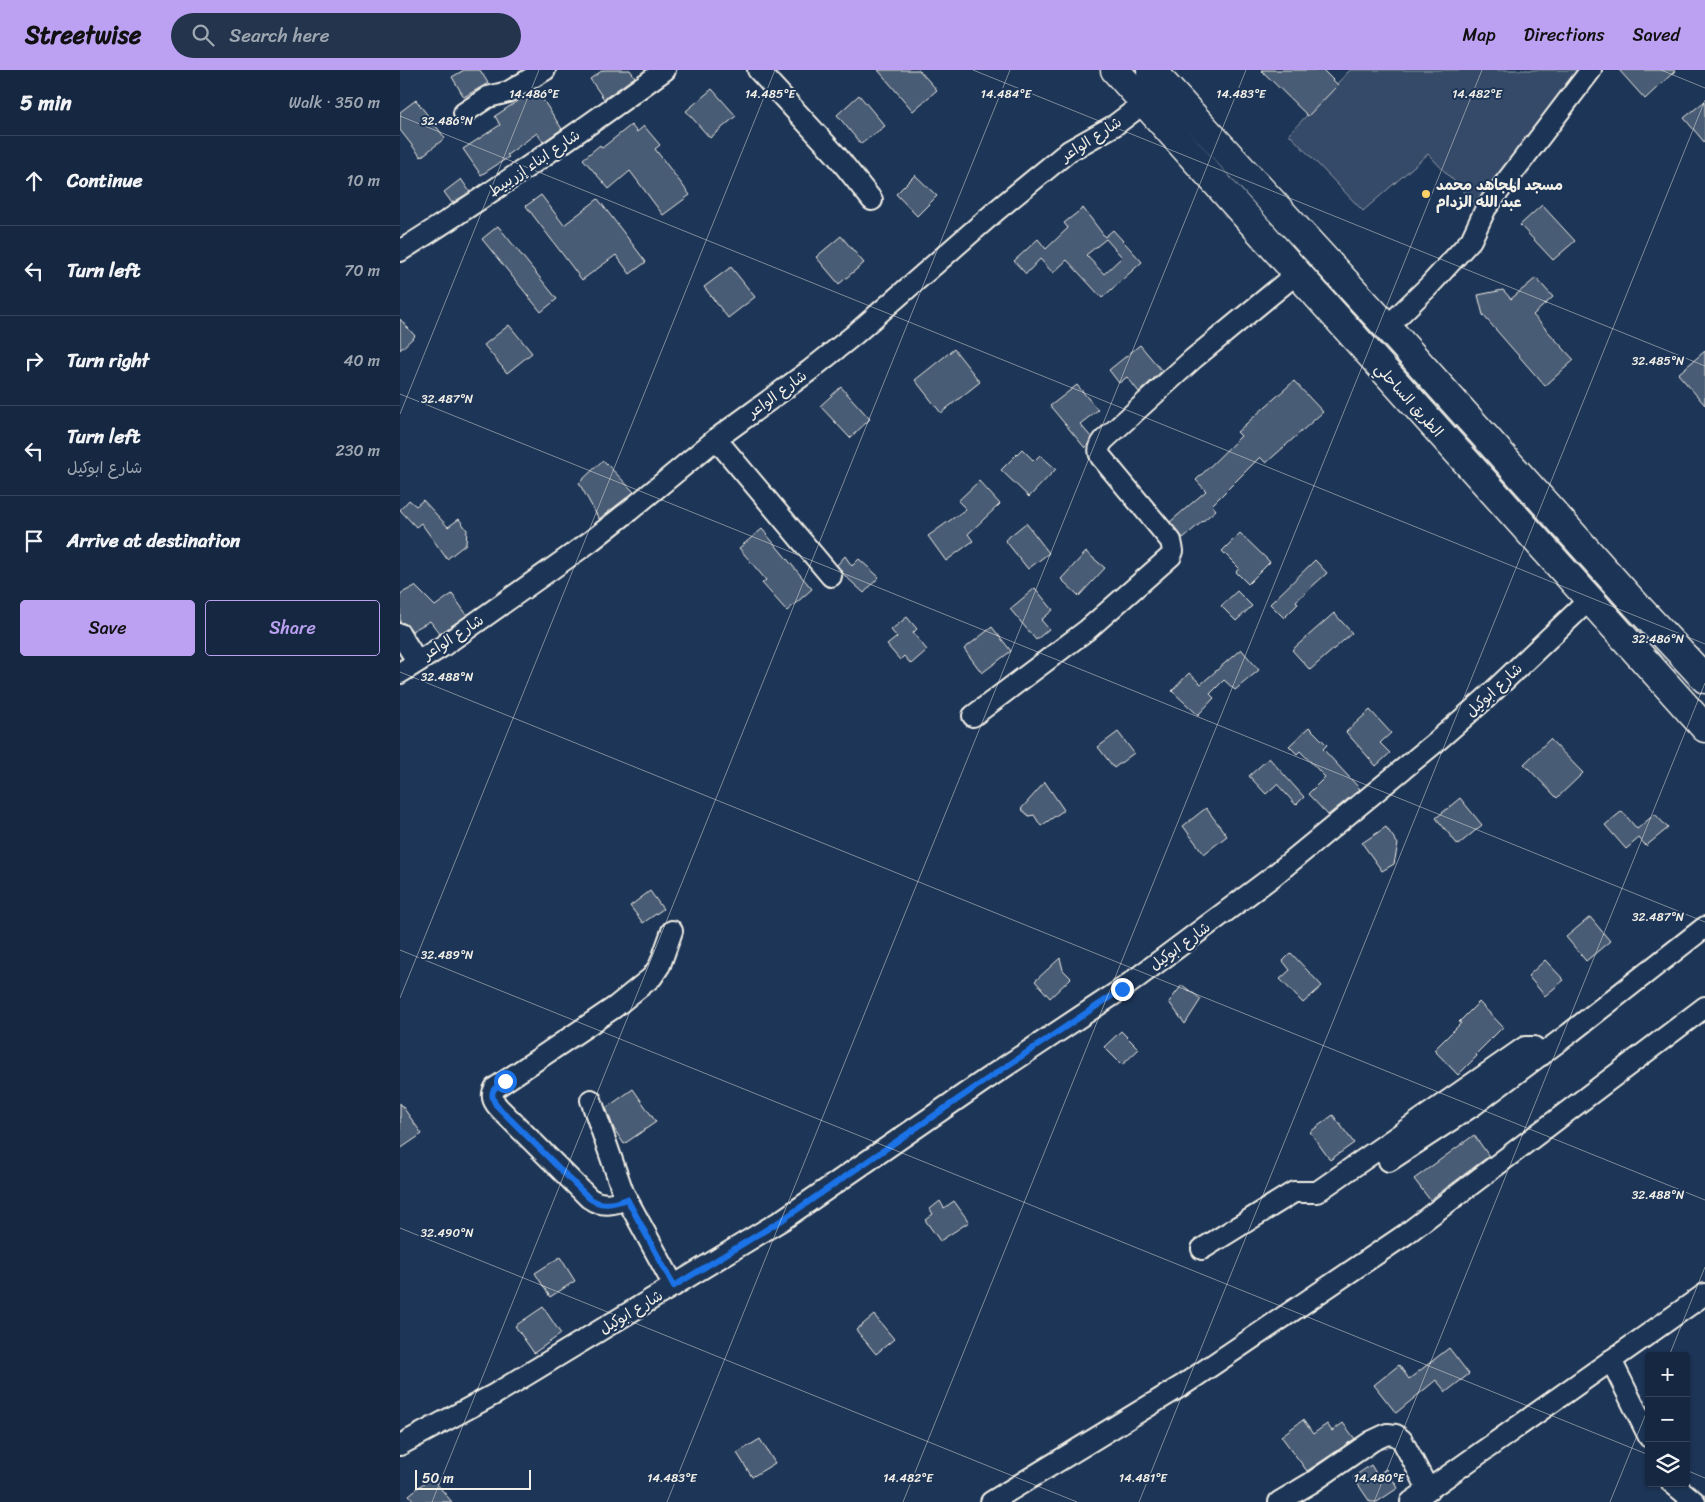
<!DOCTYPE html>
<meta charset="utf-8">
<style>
:root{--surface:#162841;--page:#23344c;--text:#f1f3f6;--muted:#9ea6b1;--line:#35445a;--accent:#bca0f2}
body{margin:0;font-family:Sriracha,"Playpen Sans Arabic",sans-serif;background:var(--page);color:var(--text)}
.controls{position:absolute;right:15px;bottom:15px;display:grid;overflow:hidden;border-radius:5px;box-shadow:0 1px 4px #0004}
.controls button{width:45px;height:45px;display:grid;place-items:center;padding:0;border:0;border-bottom:1px solid var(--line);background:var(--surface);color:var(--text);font:25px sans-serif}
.scale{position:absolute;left:15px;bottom:12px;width:116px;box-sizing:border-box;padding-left:5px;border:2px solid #f4f1e8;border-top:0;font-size:14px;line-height:18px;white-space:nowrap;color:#f4f1e8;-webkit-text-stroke:4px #1d3557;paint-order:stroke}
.stop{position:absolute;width:15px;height:15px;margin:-11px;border:4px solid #1a73e8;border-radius:50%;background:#fff}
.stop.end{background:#1a73e8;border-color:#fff;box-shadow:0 1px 5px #0008}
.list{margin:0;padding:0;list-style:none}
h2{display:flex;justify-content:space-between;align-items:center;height:65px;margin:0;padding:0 20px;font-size:21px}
h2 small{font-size:16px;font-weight:400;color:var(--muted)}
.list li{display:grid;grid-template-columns:32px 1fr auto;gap:15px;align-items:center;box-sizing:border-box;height:90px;padding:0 20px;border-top:1px solid var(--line)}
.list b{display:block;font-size:19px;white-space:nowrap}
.list p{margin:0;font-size:16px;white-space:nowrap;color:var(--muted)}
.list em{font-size:16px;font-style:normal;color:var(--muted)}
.actions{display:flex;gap:10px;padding:15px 20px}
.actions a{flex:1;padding:11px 0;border:1px solid var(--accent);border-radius:5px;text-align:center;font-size:18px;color:var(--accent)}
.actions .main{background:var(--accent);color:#111}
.icon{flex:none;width:28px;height:28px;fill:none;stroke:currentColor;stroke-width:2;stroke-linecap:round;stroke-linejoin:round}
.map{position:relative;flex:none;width:1305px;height:1432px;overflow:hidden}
header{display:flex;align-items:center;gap:30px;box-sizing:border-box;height:70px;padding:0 25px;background:var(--accent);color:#111}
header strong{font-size:24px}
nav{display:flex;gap:28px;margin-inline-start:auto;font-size:18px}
.search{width:350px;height:45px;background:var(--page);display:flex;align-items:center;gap:12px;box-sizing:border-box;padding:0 18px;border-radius:28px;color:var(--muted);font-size:19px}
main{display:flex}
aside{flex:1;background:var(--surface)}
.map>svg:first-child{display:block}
.green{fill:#354a67;stroke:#949ea8}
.building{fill:#485b74;stroke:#f4f1e8;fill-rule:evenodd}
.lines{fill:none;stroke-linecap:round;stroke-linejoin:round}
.minor-casing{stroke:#f4f1e8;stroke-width:24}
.highway-casing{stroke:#f4f1e8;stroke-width:31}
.minor{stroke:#1d3557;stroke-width:20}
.highway{stroke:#1d3557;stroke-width:28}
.route{stroke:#1a73e8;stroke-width:6}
.ticks{fill:none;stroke:#f4f1e8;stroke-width:1;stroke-opacity:0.45}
.poi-dot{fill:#ffd166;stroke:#1d3557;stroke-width:2}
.labels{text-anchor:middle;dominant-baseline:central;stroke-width:4;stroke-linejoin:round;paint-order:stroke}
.street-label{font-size:15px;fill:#f4f1e8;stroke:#1d3557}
.poi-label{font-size:15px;font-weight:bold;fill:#f4f1e8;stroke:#1d3557;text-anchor:start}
.ticks-label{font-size:12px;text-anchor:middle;fill:#f4f1e8;stroke:#1d3557;stroke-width:4;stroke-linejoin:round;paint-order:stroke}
</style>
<header>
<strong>Streetwise</strong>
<div class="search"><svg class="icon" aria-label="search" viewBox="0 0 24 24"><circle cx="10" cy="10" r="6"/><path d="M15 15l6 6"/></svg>Search here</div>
<nav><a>Map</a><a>Directions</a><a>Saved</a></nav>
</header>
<main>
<aside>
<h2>5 min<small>Walk · 350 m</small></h2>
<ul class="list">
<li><svg class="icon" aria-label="ahead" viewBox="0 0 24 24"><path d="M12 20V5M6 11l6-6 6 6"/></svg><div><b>Continue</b></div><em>10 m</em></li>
<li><svg class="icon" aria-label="left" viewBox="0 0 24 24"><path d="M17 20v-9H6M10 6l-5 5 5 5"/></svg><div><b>Turn left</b></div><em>70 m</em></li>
<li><svg class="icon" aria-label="right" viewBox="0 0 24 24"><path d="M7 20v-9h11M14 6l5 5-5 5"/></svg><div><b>Turn right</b></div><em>40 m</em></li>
<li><svg class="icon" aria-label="left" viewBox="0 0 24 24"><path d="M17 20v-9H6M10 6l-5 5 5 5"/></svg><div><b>Turn left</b><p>شارع ابوكيل</p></div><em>230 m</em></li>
<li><svg class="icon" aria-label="arrive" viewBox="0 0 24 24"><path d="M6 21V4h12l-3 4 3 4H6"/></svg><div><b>Arrive at destination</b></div></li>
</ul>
<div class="actions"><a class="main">Save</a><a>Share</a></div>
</aside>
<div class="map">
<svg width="1305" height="1432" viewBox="0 0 1305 1432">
<rect width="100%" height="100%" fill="#1d3557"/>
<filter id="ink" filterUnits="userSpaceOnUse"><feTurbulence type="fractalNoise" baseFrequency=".02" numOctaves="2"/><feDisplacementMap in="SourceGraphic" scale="10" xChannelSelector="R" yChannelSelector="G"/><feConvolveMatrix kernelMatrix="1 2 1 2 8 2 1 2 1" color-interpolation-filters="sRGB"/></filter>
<g filter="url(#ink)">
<path class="green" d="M 950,0 L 1180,0 L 1076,134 L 1028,84 L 963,141 L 889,64 Z"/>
<g class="building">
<path d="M 64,0 L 80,0 L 88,13 L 64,27 L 52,7 Z"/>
<path d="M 203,0 L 230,0 L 235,7 L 204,29 L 190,9 Z"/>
<path d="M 478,0 L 519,0 L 537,20 L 513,41 Z"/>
<path d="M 861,0 L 923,0 L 938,15 L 908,46 Z"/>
<path d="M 1219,0 L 1276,0 L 1245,29 Z"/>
<path d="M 136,19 L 162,59 L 143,72 L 137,63 L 107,85 L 109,87 L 81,105 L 63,79 L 100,55 L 95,46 Z"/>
<path d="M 312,19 L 336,46 L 310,68 L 286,41 Z"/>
<path d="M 459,25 L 485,56 L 461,74 L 437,45 Z"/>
<path d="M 16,30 L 45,68 L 21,87 L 0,60 L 0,42 Z"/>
<path d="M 1305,31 L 1305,73 L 1284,48 Z"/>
<path d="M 231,55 L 237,62 L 244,56 L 260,75 L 255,79 L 290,125 L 263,145 L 230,101 L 209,119 L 183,89 L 200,75 L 202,78 Z"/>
<path d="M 515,105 L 537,126 L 517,146 L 496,124 Z"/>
<path d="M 61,109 L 70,122 L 52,133 L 44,122 Z"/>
<path d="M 141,125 L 164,155 L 198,129 L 246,192 L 230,204 L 216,185 L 182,210 L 126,136 Z"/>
<path d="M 1142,135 L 1175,171 L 1153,190 L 1120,155 Z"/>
<path d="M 683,138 L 705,167 L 713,160 L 742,192 L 702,228 L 667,190 L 653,203 L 640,189 L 626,204 L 614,191 L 638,169 L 646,179 L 668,158 L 664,153 ZM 706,169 L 722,187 L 704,204 L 686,185 Z"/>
<path d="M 98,156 L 157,229 L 141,242 L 82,169 Z"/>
<path d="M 441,166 L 464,193 L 439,214 L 416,187 Z"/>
<path d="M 331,197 L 355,227 L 328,248 L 304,217 Z"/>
<path d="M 1136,208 L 1153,227 L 1133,245 L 1174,290 L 1145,316 L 1083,245 L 1078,225 L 1103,220 L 1111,229 Z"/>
<path d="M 0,249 L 15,266 L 0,280 Z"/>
<path d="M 109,255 L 132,283 L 107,303 L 84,275 Z"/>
<path d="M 740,275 L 762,301 L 739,322 L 727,307 L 719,313 L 709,300 Z"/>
<path d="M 554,279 L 580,312 L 541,343 L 515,310 Z"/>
<path d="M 1305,281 L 1305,335 L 1278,304 Z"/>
<path d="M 894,311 L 923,342 L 866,393 L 860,387 L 812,435 L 816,440 L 783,468 L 770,452 L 806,421 L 796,410 L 841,366 L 837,362 Z"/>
<path d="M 677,315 L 698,340 L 680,354 L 691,367 L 688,375 L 685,378 L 650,336 Z"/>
<path d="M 441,317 L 470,349 L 450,368 L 420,336 Z"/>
<path d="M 622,379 L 634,391 L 640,385 L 656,399 L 629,427 L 601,400 Z"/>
<path d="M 203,390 L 234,422 L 199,449 L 179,413 Z"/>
<path d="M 579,411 L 600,434 L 568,464 L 573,471 L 546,491 L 528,466 L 566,439 L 558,431 Z"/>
<path d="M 9,430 L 16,436 L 23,430 L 48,457 L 59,449 L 67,460 L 66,474 L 47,489 L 21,453 L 16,457 L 0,440 Z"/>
<path d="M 626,453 L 649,483 L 628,499 L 605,470 Z"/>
<path d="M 362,459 L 412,519 L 387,541 L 362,513 L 366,510 L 339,478 Z"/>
<path d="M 840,463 L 870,492 L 848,514 L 836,502 L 839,498 L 822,481 Z"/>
<path d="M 686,482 L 705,498 L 679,526 L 661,509 Z"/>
<path d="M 445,486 L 452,496 L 459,489 L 479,507 L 464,523 L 443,504 L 437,495 Z"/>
<path d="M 915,490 L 927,503 L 896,531 L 898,534 L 884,548 L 870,534 Z"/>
<path d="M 15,516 L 35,536 L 52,524 L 67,545 L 40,564 L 30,551 L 12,561 L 6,554 L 0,552 L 0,524 Z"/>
<path d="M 635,518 L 653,540 L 641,550 L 649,559 L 636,570 L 610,539 Z"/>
<path d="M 837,521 L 852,536 L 836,551 L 821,536 Z"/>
<path d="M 934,543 L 952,563 L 910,600 L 892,580 Z"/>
<path d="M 507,547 L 517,559 L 513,563 L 527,580 L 511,594 L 504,586 L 500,590 L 487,575 L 497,567 L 491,560 Z"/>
<path d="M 592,557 L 611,581 L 582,603 L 564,579 Z"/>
<path d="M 841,579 L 859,600 L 835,620 L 824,610 L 810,624 L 814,628 L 798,645 L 772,621 L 789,603 L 801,614 Z"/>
<path d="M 970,640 L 991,663 L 980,673 L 990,683 L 976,696 L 946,662 Z"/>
<path d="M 909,657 L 927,675 L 923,679 L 960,719 L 928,745 L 908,724 L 925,707 L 900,681 L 897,684 L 889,676 Z"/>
<path d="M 718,662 L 734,683 L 714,698 L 698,677 Z"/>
<path d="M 1150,669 L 1183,703 L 1157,728 L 1124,694 Z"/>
<path d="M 869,688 L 904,727 L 896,735 L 877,714 L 866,724 L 849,706 Z"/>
<path d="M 645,712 L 664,740 L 641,756 L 634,745 L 629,746 L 621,739 Z"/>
<path d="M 1060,728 L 1082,755 L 1058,775 L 1036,748 Z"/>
<path d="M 806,738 L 827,766 L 804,784 L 783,756 Z"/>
<path d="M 1222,741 L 1237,759 L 1255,744 L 1268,758 L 1246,776 L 1239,768 L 1226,779 L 1205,755 Z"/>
<path d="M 986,757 L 998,774 L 994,794 L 982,801 L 962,773 Z"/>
<path d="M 250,821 L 263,839 L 243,853 L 230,836 Z"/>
<path d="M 1190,847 L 1210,871 L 1186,891 L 1166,867 Z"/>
<path d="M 891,883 L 922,916 L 903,933 L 880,909 L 890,900 L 883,891 Z"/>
<path d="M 660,888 L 663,900 L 671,908 L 650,928 L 635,911 Z"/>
<path d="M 1145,890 L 1164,910 L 1145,926 L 1128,906 Z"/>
<path d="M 782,915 L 801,929 L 785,954 L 769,932 Z"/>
<path d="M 1079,932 L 1103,957 L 1076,984 L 1077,986 L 1058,1005 L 1034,980 L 1061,953 L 1059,952 Z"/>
<path d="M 721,961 L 739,979 L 722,995 L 704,977 Z"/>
<path d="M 233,1019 L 256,1052 L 224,1074 L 214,1059 L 206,1038 Z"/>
<path d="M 0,1033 L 22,1064 L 0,1079 Z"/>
<path d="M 933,1045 L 954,1073 L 930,1090 L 910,1062 Z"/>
<path d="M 1074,1065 L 1089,1086 L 1030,1130 L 1014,1109 Z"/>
<path d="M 540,1131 L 544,1138 L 554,1131 L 569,1152 L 540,1171 L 525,1150 L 533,1144 L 530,1139 Z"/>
<path d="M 160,1187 L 175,1211 L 150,1227 L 135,1203 Z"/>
<path d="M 143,1237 L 161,1264 L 134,1283 L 115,1256 Z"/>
<path d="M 474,1245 L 494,1269 L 476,1284 L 456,1260 Z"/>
<path d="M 1049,1278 L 1069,1304 L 1046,1322 L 1036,1310 L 996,1343 L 974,1315 L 999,1295 L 1009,1309 Z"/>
<path d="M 903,1350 L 913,1364 L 927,1354 L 932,1361 L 943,1353 L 955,1369 L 907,1401 L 881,1366 Z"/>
<path d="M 360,1369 L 375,1393 L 352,1407 L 337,1383 Z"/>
<path d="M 971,1395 L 977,1405 L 986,1399 L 998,1418 L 977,1432 L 970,1432 L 953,1407 Z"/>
<path d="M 31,1407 L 52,1432 L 15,1432 L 9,1425 Z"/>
</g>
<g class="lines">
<g class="minor-casing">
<g id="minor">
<path d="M 358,0 L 436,85 L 472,130"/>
<path d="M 64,43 L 88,27 L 108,22 L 145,0"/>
<path d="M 0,181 C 91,124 178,63 265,0"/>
<path d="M 987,257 L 1029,216 L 1071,170 L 1086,138 L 1191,0"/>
<path d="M 316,369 L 431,506"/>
<path d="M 0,564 L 17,591"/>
<path d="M 0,603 L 43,576 L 191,471 L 229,441 L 316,369 L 409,301 L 454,265 L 597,140 L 669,81 L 715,55 L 744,33"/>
<path d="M 573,646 L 687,560 L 771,486 L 773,481 L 771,471 L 701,387 C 697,380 700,375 704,370 L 793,289 L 896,204"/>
<path d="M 191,1030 L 223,1122 L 274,1216"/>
<path d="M 989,1091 L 1074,1035 L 1170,963 L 1305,857"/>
<path d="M 227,1129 C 213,1134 202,1137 189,1128 L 101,1040 C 94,1033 90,1027 95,1018 L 215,937 L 252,907 L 260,895 L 272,861"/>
<path d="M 802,1179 L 894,1122 L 917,1122 L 1125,977 L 1134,977 L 1142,985"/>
<path d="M 1211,1290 L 1249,1367"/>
<path d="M 0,1375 L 95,1324 L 382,1150 L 585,1010 L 722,919 L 872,807 L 1036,672 L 1085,629 L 1190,529"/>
<path d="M 1272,1413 L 1295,1432"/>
<path d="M 591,1432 L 783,1315 L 1006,1164 L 1305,937"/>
<path d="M 879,1432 L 911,1413 L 972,1371 L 987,1364 L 996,1365 L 1002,1370 L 1028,1419"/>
<path d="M 1011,1432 L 1305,1224"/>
</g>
</g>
<g class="highway-casing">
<g id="highway">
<path d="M 715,0 L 1305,658"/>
<path d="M 751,0 L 987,257 L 1236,535 L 1305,609"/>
</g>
</g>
<use href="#minor" class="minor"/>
<use href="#highway" class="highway"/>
</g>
</g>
<g class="lines" filter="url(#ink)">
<path class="route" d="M 105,1011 C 94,1018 88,1021 96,1035 L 189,1128 C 202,1137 213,1134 227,1129 L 274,1216 L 382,1150 L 586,1010 L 722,919"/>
</g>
<path class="ticks" d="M 573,0 L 1305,296M 1261,0 L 1305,18M 0,46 L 1305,574M 0,324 L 1305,852M 0,344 L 139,0M 0,602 L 1305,1130M 0,880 L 1249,1385M 0,928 L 375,0M 0,1158 L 677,1432M 1269,1286 L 1305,1197M 1286,1400 L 1305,1408M 32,1432 L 610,0M 267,1432 L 846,0M 503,1432 L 1082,0M 739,1432 L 1305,30M 974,1432 L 1305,613M 1210,1432 L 1249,1336"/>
<circle class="poi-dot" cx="1026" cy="124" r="5"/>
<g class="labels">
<g class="street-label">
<text transform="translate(691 69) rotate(-33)">شارع الواعر</text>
<text transform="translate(134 93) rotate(-34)">شارع ابناء إزريبيط</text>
<text transform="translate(377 324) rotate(-36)">شارع الواعر</text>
<text transform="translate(1009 330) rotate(48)">الطريق الساحلي</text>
<text transform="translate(53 567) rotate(-33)">شارع الواعر</text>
<text transform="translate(1094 620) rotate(-43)">شارع ابوكيل</text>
<text transform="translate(780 876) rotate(-36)">شارع ابوكيل</text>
<text transform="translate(231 1242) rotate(-31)">شارع ابوكيل</text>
</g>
<g class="poi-label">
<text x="1036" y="115">مسجد المجاهد محمد<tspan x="1036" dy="17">عبد الله الزدام</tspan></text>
</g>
</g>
<g class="ticks-label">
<text x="134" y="28">14.486°E</text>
<text x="370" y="28">14.485°E</text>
<text x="606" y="28">14.484°E</text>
<text x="841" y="28">14.483°E</text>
<text x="1077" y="28">14.482°E</text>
<text x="47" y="55">32.486°N</text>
<text x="1258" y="295">32.485°N</text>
<text x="47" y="333">32.487°N</text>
<text x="1258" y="573">32.486°N</text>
<text x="47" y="611">32.488°N</text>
<text x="1258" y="851">32.487°N</text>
<text x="47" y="889">32.489°N</text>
<text x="1258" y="1129">32.488°N</text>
<text x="47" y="1167">32.490°N</text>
<text x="272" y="1412">14.483°E</text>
<text x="508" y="1412">14.482°E</text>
<text x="743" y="1412">14.481°E</text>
<text x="979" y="1412">14.480°E</text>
</g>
</svg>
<div class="controls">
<button>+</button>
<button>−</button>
<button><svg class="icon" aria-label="layers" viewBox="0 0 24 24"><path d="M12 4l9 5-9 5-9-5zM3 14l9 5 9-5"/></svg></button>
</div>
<div class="scale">50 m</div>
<div class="stop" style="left:105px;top:1011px"></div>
<div class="stop end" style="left:722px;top:919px"></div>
</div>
</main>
